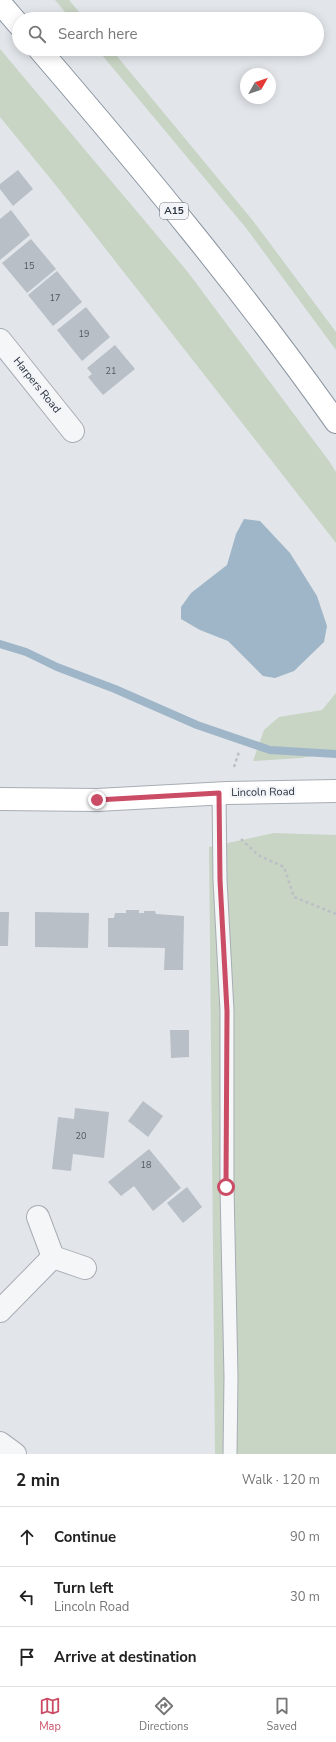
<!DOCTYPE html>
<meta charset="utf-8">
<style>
:root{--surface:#fff;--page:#f6f6f6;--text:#222;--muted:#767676;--line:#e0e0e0;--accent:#ca4c65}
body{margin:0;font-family:"Nunito Sans",sans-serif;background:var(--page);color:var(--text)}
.compass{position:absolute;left:240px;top:68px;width:36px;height:36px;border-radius:50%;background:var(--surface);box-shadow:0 2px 10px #0003;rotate:50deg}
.stop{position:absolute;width:12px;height:12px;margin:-9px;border:3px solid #ca4c65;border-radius:50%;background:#fff}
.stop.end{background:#ca4c65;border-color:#fff;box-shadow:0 1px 4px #0008}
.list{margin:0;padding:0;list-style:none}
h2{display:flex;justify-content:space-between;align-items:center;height:52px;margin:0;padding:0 16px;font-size:17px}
h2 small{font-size:13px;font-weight:400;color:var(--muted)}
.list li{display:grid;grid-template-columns:26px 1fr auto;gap:12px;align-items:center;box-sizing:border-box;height:60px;padding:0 16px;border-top:1px solid var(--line)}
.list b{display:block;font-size:15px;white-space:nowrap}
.list p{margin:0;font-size:13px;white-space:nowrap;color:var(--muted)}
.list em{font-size:13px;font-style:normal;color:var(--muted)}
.icon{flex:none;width:22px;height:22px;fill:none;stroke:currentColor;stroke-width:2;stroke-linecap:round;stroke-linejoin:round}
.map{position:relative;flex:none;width:336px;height:1454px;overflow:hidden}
.search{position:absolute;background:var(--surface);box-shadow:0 2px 10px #0003;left:12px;right:12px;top:12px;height:44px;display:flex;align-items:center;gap:10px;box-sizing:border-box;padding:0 14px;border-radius:22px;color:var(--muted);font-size:15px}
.sheet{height:232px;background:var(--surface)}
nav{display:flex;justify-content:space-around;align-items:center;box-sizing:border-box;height:56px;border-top:1px solid var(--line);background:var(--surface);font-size:11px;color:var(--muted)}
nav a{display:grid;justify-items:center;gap:2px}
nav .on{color:var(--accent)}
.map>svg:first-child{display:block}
.green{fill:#c8d4c4}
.water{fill:#9fb5c8}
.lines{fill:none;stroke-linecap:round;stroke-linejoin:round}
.stream{stroke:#9fb5c8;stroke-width:8}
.building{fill:#b9bfc7}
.service-casing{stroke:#a7adb4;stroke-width:15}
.minor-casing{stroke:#a7adb4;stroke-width:24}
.secondary-casing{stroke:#a7adb4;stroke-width:24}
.trunk-casing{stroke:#8a94a0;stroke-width:24}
.path{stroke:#bcc0c5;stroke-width:2.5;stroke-dasharray:3 3;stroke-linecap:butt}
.service{stroke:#f5f6f8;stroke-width:13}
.minor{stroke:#f5f6f8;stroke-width:22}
.secondary{stroke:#fff;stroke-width:22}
.trunk{stroke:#fff;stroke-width:22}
.route{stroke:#ca4c65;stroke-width:5}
.labels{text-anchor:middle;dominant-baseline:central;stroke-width:4;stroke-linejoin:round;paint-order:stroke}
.number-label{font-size:9px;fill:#4e5762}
.shield{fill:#f2f4f7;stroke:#676e78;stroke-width:1}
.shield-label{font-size:10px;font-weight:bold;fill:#2b3441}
.street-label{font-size:11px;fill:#2b3441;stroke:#f2f4f7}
</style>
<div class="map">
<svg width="336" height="1454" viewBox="0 0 336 1454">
<rect width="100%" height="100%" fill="#e2e6ea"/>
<g class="green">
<path d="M 55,0 L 69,0 L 85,19 L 71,19 Z"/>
<path d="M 0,49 L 187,271 L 329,461 L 336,472 L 336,543 L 54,183 L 0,117 Z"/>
<path d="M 97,49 L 111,49 L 254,222 L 336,332 L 336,350 L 246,228 Z"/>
<path d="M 336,693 L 336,752 L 301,758 L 253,761 L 264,730 L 279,717 L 322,710 Z"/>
<path d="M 274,833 L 336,835 L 336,1454 L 215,1454 L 209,847 Z"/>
</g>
<path class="water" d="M 244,519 L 260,521 L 290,553 L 317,596 L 327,626 L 324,642 L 294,671 L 275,678 L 263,676 L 228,641 L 200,630 L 181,619 L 181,607 L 191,593 L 227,565 L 236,534 Z"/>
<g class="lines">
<path class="stream" d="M 0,644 L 26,652 L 57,667 L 115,689 L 197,725 L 270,750 L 336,754"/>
</g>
<g class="building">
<path d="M 18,170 L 33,189 L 13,206 L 0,189 L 0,184 Z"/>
<path d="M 11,210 L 30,235 L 0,260 L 0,219 Z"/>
<path d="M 31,239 L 56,269 L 27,293 L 2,263 Z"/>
<path d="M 57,271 L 82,302 L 53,326 L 28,295 Z"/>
<path d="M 86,307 L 110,337 L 82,361 L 57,330 Z"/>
<path d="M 115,345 L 135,369 L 103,395 L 88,377 L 92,374 L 87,368 Z"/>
<path d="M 126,910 L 139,910 L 139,913 L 144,913 L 144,911 L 155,911 L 156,914 L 184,916 L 183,970 L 164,970 L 165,948 L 108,947 L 108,918 L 114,918 L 115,913 L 126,913 Z"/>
<path d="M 0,912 L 9,912 L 8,946 L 0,946 Z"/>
<path d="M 35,912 L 89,913 L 88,948 L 35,947 Z"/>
<path d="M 170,1030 L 189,1030 L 189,1057 L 171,1058 Z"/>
<path d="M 143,1101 L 163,1116 L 148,1137 L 128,1121 Z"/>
<path d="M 75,1108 L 109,1112 L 104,1158 L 73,1154 L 71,1171 L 52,1169 L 58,1117 L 74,1119 Z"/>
<path d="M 149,1149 L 181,1188 L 153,1211 L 134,1186 L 121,1196 L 108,1182 Z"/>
<path d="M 187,1187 L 202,1207 L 183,1223 L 167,1203 Z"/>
</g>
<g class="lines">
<g class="service-casing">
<path id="service" d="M 219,793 L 220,880 L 227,1011 L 227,1187 L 231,1377 L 230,1454"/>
</g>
<g class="minor-casing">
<g id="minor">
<path d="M 0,340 L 73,431"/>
<path d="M 38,1217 L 53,1257 L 85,1268"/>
<path d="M 0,1311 L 53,1257"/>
<path d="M 0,1443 L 15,1454"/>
</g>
</g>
<g class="secondary-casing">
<path id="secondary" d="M 0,799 L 97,800 L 227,793 L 336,791"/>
</g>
<g class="trunk-casing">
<g id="trunk">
<path d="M 0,3 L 19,25"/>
<path d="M 39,49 C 143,170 244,292 336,422"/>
</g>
</g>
<g class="path">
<path d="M 234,767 L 239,752"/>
<path d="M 241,839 L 258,855 L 284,867 L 294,897 L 336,914"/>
</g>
<use href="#service" class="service"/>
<use href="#minor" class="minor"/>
<use href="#secondary" class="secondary"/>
<use href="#trunk" class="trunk"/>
</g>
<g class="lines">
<path class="route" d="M 97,800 L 219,793 L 220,880 L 227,1011 L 226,1187"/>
</g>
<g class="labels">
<g class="number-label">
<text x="29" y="266">15</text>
<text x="55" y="298">17</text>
<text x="84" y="334">19</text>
<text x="111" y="371">21</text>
<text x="81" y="1136">20</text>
<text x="146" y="1165">18</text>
</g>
<rect class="shield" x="160" y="203" width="28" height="16" rx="3"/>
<g class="shield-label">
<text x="174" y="211">A15</text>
</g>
<g class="street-label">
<text transform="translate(37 385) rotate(51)">Harpers Road</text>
<text transform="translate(263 792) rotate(-1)">Lincoln Road</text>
</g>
</g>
</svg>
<svg class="compass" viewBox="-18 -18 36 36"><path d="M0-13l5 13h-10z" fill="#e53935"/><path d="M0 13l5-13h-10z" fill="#767676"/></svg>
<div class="stop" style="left:226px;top:1187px"></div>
<div class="stop end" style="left:97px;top:800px"></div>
<div class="search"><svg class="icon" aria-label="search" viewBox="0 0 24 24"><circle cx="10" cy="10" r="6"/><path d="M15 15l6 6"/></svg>Search here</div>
</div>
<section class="sheet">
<h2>2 min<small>Walk · 120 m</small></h2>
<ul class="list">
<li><svg class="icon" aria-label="ahead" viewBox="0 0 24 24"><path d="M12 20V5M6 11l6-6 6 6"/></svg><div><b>Continue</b></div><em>90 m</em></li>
<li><svg class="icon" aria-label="left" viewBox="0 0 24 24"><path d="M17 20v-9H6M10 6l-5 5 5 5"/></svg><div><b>Turn left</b><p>Lincoln Road</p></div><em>30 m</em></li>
<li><svg class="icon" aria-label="arrive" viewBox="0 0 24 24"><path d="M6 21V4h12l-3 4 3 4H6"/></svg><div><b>Arrive at destination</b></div></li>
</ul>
</section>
<nav>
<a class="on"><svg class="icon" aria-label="map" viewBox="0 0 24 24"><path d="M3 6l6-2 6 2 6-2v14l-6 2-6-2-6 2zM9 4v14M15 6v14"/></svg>Map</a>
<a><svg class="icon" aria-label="directions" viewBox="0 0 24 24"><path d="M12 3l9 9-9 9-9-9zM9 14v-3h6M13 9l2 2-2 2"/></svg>Directions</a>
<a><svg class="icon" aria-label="saved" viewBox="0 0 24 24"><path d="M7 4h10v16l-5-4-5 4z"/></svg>Saved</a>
</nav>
